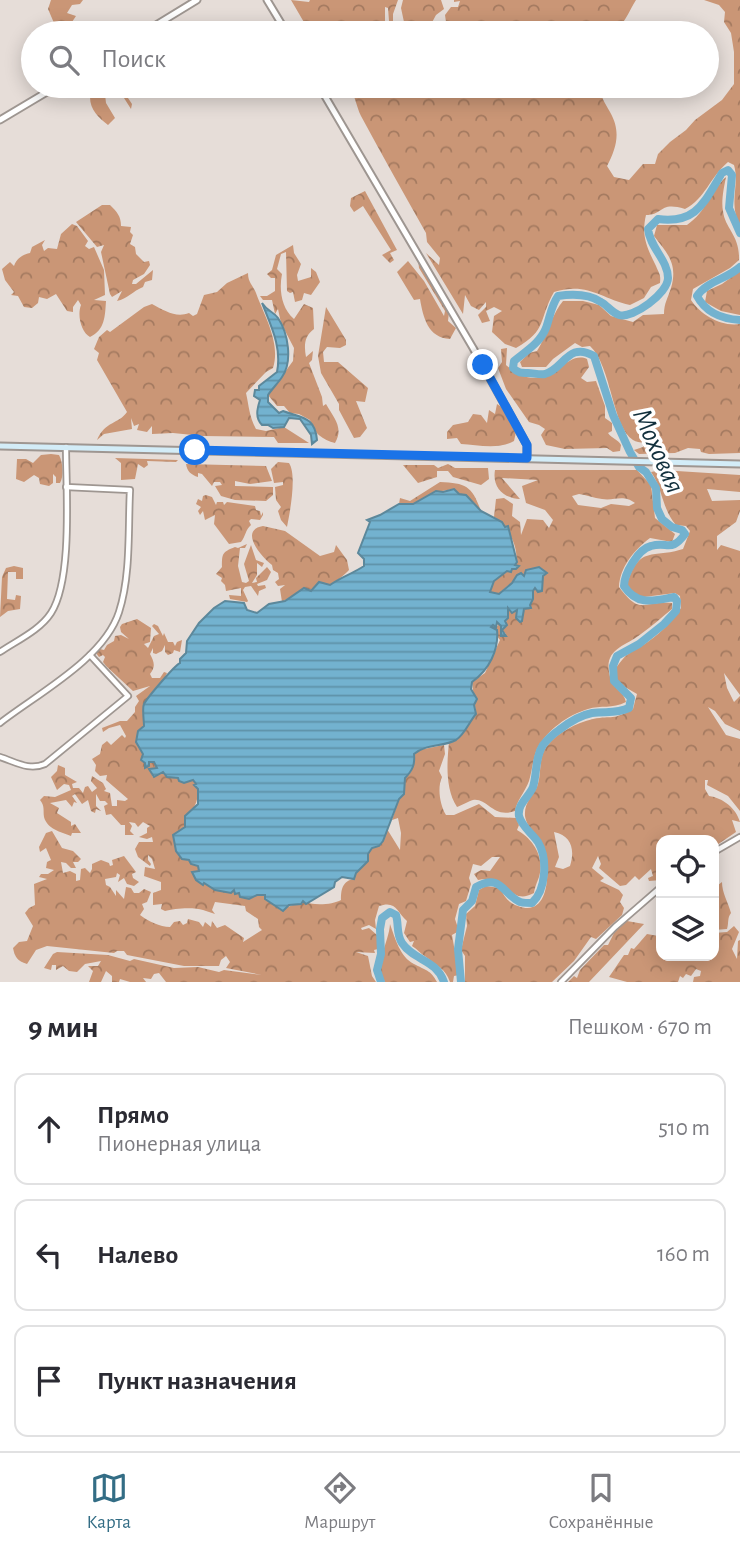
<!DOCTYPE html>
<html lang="ru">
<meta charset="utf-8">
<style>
:root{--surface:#fff;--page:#f2f2f3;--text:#2b2b33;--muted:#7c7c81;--line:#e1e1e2;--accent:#336d85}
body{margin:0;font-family:"Alegreya Sans",sans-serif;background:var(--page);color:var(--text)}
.controls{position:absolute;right:21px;bottom:21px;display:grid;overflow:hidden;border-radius:14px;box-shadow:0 4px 18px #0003}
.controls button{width:63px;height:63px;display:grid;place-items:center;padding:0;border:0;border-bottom:2px solid var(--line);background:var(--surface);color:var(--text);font:35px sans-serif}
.stop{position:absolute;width:21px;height:21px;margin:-16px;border:5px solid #1a73e8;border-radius:50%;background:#fff}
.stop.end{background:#1a73e8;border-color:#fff;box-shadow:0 2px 7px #0008}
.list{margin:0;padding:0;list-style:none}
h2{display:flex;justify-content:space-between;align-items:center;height:91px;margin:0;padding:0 28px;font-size:30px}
h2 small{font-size:23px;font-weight:400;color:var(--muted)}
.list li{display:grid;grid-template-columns:46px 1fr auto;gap:21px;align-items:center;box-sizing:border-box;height:112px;margin:0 14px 14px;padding:0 14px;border:2px solid var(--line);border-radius:14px}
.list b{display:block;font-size:26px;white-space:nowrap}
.list p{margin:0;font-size:23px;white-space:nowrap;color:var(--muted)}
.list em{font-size:23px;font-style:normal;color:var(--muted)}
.icon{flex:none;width:38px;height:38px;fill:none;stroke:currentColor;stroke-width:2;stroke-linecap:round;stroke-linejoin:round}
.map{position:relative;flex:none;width:740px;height:982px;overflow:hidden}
.search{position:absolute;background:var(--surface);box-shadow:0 4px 18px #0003;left:21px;right:21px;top:21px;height:77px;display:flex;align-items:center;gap:18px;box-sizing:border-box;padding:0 24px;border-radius:38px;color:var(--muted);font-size:26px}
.sheet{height:469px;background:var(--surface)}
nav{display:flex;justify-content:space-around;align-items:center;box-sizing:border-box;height:98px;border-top:2px solid var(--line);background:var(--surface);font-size:19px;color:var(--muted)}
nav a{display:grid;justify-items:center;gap:4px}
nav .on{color:var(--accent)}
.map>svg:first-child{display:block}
.forest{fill:url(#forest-crowns);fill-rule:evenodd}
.water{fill:url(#water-rules);stroke:#5c889b;stroke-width:2}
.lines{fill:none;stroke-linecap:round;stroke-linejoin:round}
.river{stroke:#73b2cf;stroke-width:8}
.minor-casing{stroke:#9e9691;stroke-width:8}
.tertiary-casing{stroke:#9e9691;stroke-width:9}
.secondary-casing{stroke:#9e9691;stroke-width:9}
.minor{stroke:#fff;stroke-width:4.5}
.tertiary{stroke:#fff;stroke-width:5}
.secondary{stroke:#d3ecf7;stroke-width:5}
.route{stroke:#1a73e8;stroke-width:9}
.labels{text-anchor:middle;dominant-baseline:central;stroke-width:7;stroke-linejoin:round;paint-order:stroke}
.water-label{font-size:28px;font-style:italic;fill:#112f3c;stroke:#fff}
</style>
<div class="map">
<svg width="740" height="982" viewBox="0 0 740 982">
<defs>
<pattern id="forest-crowns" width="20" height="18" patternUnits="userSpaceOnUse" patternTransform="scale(1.75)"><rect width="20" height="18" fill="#ca9676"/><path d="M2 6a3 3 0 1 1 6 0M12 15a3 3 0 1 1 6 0" fill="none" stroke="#a47a60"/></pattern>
<pattern id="water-rules" width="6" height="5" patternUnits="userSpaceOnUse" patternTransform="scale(1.75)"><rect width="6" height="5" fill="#73b2cf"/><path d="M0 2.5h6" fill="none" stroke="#5e91a8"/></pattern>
</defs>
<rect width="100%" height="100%" fill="#e6ddd8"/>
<g class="forest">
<path d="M 51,0 L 83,0 L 80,4 L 72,5 L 67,13 L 76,16 L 72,22 L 54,23 L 48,9 Z"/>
<path d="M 291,0 L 309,2 L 310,0 L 398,0 L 393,14 L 393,21 L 389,21 L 388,8 L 385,7 L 385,24 L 376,33 L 311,33 L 310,22 L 305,24 Z"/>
<path d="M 403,0 L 441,0 L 444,9 L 436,15 L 429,28 L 426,24 L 425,32 L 388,33 L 404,22 L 401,8 Z"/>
<path d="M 454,0 L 636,0 C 629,11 624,26 612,33 L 430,33 L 438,22 L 446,22 L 445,15 L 451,7 L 458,7 L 460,1 L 454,2 Z"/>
<path d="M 704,0 L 740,0 L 740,226 C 728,202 740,186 734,165 L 728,162 C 710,177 705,199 685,209 C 659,201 664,215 646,215 C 641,236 647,248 656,266 C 659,274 661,274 660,283 L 651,287 L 644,298 L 630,305 C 599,298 588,282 554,292 C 538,320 548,330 516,348 L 505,344 L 492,332 L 494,316 L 502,311 L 494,307 L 486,311 L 490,321 L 482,323 L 478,315 L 486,307 L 486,302 L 479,310 L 471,306 L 465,295 L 463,314 L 426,253 L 439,265 L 440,258 L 427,242 L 426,233 C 404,194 382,155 361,116 C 356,106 355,93 348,86 L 600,86 C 600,96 605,103 610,112 C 621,131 617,147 607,166 L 614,177 L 629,180 L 643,164 L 655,164 L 658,154 L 670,142 L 686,130 L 695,120 L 722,100 L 734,84 L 734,52 L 731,33 L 724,22 L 725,12 L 719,5 Z"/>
<path d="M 84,86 L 120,86 L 132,104 L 131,109 L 124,98 L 105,94 L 106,103 L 115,118 L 108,125 C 99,118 90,110 90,97 L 82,96 L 81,90 Z"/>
<path d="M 726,177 C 724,187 721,201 723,211 C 725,229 740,235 739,260 L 730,268 L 693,289 L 691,300 C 701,315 721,327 740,324 L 740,453 L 709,454 L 701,452 L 700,449 L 688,448 L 675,453 L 639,454 L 634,450 L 643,447 L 644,443 C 640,442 636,442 633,440 C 612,427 612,367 590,346 L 582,347 L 575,343 L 553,359 L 546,367 L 522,367 L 520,362 L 529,353 L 537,351 C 547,335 553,312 563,301 L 583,301 L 599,305 L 611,316 L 633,322 L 643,315 L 664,314 C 664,303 668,298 671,288 C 678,264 668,254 654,236 L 657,225 L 687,225 C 707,211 710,192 726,177 Z"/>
<path d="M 365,191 L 397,250 L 390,253 L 394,260 L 390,263 L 382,255 L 391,250 L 363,206 L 354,212 L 350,206 L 351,198 Z"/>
<path d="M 102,205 L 110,205 C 117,212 121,216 121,226 L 131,227 L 130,232 L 133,235 L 130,244 L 135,247 L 136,254 L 144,262 L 149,261 L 150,265 L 144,274 L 133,280 L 132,284 L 136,284 L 153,270 L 152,280 L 145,282 L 143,287 C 133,291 127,299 117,301 L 122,291 L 112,297 L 110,294 L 101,252 L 104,245 L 97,247 L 76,222 Z"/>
<path d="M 72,224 L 77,226 L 88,241 L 85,246 L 89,249 L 94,247 L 104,270 L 105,295 L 94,300 L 106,301 C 105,316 105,330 90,337 C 81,332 77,315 81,305 L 78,300 L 73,307 L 73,312 L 67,311 L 56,294 L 47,299 L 39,297 L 38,303 L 32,308 L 24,307 L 18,296 L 11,295 L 14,292 L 5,280 L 2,269 L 10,262 L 14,266 C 17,258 22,255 30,253 L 32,247 L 45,240 L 42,245 L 44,251 L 48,248 L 57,249 L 61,234 Z"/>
<path d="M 293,245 L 294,253 L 301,264 L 297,275 L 298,281 L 311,277 L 311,268 L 316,272 L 320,282 L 311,295 L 304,293 L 302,300 L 295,302 L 293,292 L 290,293 L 287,291 L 286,252 L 281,254 L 277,269 L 282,274 C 279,289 281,308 294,319 L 304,304 L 313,308 L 314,329 C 304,336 304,346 306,357 L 313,351 L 312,360 L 309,363 L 322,397 L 323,406 L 326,404 C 334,418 344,428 335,443 C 323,440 313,433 310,420 L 299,414 L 290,413 L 284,406 L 277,406 L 268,395 L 293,361 L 294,348 L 281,323 L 278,309 L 275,314 L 272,300 L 263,300 L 260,296 L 267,296 L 275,291 L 275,278 L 271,278 L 267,274 L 272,270 L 276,255 Z"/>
<path d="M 418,259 L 449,312 L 448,321 L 456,328 L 450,339 C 428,338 423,317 420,299 L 414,300 L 397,272 L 408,261 L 424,281 L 444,316 L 445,311 L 419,268 Z"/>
<path d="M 740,271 L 740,315 L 721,311 L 705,302 L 707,291 L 722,284 Z"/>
<path d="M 248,273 C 248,283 253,285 256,293 C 264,315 281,343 273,368 L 266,372 L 246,393 C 249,406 249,416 256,429 L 266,431 L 284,427 L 309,443 L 278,443 L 274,437 L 203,436 L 173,433 L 152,434 L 152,426 L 147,432 L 137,430 L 139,424 L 134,426 L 131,418 L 132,429 L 104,434 L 97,440 C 105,421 119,424 127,412 L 97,360 L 99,353 L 94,349 L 99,337 L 107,330 L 110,332 L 144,307 L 152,304 C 165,311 176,318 189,313 L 193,316 L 197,314 L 204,295 L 217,292 L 227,283 Z"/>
<path d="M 326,307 L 346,340 L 346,345 L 340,348 L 327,347 L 323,352 L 324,362 L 338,362 L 368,388 L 365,402 L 356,401 L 367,428 L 360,437 L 354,438 L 339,410 L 339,404 L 321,373 L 318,356 Z"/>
<path d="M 507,348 L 506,365 C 547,401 564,348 587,359 L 589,367 L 581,378 L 587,382 L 596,381 L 605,406 L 605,418 L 612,423 L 612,431 L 608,433 C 612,439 618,439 621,445 L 620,451 L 613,452 L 607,448 L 565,449 L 546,445 L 541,435 L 545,429 L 539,425 L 529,422 L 506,389 L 498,368 L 502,362 L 501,349 Z"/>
<path d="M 497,404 L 503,408 L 516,432 L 514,441 C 499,450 477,445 461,444 L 457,438 L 447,439 L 447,432 L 453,425 L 468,422 L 473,414 L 481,415 L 487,423 L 489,410 L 495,414 Z"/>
<path d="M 51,454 L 59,455 C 63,462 64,477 60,483 L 56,483 L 56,477 L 53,474 L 53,483 L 49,486 L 40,484 L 39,478 L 34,475 L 24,482 L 16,479 L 17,459 L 26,459 L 33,463 L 41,455 Z"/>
<path d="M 115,458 L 178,460 L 176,462 L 147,461 L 148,465 L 144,468 L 138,464 L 135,479 L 121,480 L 121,463 Z"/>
<path d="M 278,462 L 289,463 C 297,475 290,512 287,527 L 281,520 L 278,511 L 281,507 L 276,500 L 275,487 L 283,485 L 283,482 L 274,483 L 271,469 Z"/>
<path d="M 186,464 L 266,466 L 272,481 L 250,484 L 235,481 L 235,486 L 273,487 L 273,495 L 266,501 L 235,500 L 221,496 L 215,486 L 222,485 L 220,482 L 214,482 L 212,486 L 202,474 L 198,473 L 198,477 C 191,475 187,471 186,464 Z"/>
<path d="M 448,464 L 455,468 L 488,468 L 489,479 L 481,485 L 453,477 L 448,471 L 437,471 L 437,477 L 418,483 L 403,465 L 434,465 L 438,468 Z"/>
<path d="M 495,470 L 637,470 L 651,485 L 655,518 L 675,534 L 672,542 L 650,538 C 634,550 620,567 619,587 C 641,616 641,601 672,603 L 672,609 C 661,618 652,626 641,634 C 623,648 601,649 611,680 C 614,689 624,692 626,702 C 612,709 601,705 588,709 C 568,715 547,730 537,749 C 533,759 532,771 529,781 C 525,792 517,800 515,811 C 493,819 488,798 473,800 C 469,801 462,805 457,807 C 445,789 447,762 449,742 L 458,739 L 476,714 L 472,682 L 485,673 L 500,640 L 490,627 L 498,626 L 496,621 L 501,626 L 501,634 L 506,634 L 502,630 L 508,618 L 508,608 L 523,612 L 533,599 L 532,591 L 535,587 L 532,571 C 519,578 509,583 499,594 L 490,592 C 491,589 491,585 493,582 C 498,574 512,572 515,564 C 521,549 506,523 494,517 L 496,499 L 504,498 L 513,504 L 512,516 L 520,522 L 521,535 L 527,519 L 543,520 L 549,528 L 553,520 L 545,510 L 526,503 L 522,486 L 538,480 L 502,478 L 520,499 C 503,498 492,487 495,470 ZM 579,494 C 586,495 594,498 602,499 C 615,501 623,494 635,503 L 629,506 L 611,504 L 601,508 L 578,505 L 572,496 Z"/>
<path d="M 661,470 L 740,475 L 740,492 L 707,489 L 712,501 L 740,500 L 740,511 L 736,522 L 717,536 L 717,550 L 721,545 L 740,551 L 740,695 L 724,673 L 727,688 L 734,702 L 740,696 L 740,731 L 725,724 L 715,711 L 708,707 L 726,735 L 740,739 L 740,811 L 728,796 L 707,785 L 708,780 L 705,780 L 705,789 L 709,796 C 723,798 736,808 740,822 L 732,820 L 736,832 L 714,847 L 714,840 L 661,840 L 661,880 L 649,881 L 648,878 L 653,876 L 651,869 L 639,880 L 635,876 L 626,885 L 620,886 L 599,868 L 601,864 L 598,856 L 592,868 L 604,878 L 600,881 L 619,890 L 623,895 L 620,902 L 624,908 L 622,915 L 596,939 L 591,937 L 574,961 L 552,982 L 465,982 L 465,956 L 461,950 L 467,926 L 466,914 L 475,906 L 479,890 L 486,886 L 500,888 C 504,896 508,903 518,906 C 549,918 550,873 545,853 C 542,840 527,830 525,816 C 524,803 532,797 537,787 C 542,774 538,757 547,746 C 557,733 576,723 593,719 C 613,715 612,721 633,709 L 637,694 L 618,683 L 615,670 C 628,649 632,654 649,641 C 662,632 673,620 681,608 L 680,596 L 675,593 L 644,597 L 631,593 L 627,585 C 639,544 653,559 683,549 L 690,531 L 686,526 L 676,525 C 662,509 663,489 651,472 ZM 554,832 C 572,836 575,850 570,866 L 563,869 L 555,867 L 559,857 Z"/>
<path d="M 440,482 C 466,483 472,486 481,511 L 466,495 L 459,494 L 454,489 L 436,492 L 413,504 L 399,504 L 400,498 L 410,501 Z"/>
<path d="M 206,495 L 212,497 L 216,505 L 217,502 L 223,502 L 224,505 L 227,502 L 255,506 L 256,510 L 260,511 L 261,516 L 263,512 L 263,515 L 260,520 L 251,519 L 249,521 L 251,525 C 245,530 246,536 241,542 L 229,544 L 214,524 L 215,515 L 205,520 L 203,511 L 200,515 L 198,511 L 201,507 L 196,504 L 198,499 L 202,501 L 203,496 Z"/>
<path d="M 263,526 L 285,531 L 320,556 L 334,552 L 336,545 L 347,560 L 349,570 C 339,581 320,593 304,589 L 282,602 L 280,589 L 285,585 L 278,586 L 275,582 L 279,579 L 278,573 L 273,570 L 272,565 C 262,558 238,530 263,526 Z"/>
<path d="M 247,544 L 245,548 L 240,548 L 238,566 L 242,582 L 246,583 L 249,581 L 244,564 L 251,545 L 256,560 L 264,563 L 262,567 L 257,563 L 257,575 L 252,583 L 257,582 L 256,578 L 267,567 L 271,572 L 267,580 L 257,584 L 258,586 L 265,585 L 266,588 L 259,591 L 258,596 L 251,586 L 245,587 L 243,590 L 248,601 L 247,602 L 230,599 L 229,595 L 241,596 L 241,588 L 226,591 L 225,585 L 221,581 L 222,578 L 216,574 L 222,567 C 222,554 222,552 235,547 L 238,548 Z"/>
<path d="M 14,566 L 23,568 L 23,579 L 16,579 L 16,572 L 8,572 L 7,599 L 15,600 L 16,595 L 21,596 L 20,609 L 8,611 L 0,617 L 2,577 L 6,568 Z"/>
<path d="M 137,619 L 151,628 L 150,642 L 144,644 L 148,648 L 154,636 L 159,634 L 152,626 L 154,624 L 158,626 L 163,636 L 164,633 L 168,642 L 173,642 L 175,646 L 177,642 L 182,640 L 180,652 L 174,650 L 173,653 L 168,655 L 165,652 L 165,645 L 162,651 L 156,654 L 153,653 L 153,648 L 150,654 C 154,662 156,666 150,674 L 152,678 L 160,678 L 164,672 L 167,673 L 159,689 L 153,692 L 144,707 L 143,754 L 148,762 L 154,762 L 158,768 L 149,769 L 153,777 L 163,772 L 174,778 L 195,781 C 203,805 190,807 185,827 L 173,835 L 178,855 L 198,866 L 199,871 L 193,872 C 203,884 215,890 231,893 L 234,889 L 249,899 L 257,895 L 265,895 L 280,910 L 303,901 C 312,906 332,905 341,900 C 341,890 342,881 354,879 L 356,873 L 368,861 L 368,854 L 372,847 L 379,846 L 387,829 L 400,850 L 401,833 L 398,818 L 392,820 L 399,799 L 404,794 L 405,778 L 411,772 L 414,754 L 419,750 L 444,745 L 445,754 L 439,771 L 442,777 C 437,788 440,805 446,815 L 454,815 L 479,804 L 495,817 L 516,818 L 519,825 L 517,830 C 533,839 545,857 539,877 C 537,883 535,886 534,893 C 508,907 510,873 478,880 L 474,874 L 481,870 L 490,871 L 500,857 L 492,857 L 481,866 L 473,864 L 469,878 L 471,884 L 466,901 L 459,904 L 455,919 L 459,931 L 452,935 L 459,975 L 454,976 L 453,982 L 450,982 C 445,968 437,966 426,957 C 421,954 417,949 412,946 L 414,941 L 410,942 L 404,933 L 407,921 C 397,912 396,900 379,906 L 375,920 L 376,929 L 369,925 L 361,928 L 362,930 L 369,928 L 377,935 L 378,949 L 374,950 L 375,953 L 356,952 L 368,956 L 372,976 L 376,982 L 166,982 L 159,973 L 154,974 L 151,979 L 143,978 L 146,982 L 130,982 L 120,979 L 119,982 L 112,982 L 112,976 L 106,971 L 101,982 L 89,982 L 93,971 L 88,966 L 98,966 L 101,961 L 85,964 L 77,972 L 69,971 L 63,966 L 56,970 L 56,965 L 52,965 L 51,970 L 44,968 L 53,954 L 57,952 L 108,955 L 130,961 L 134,959 L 174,968 L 198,967 L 219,972 L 224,970 L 262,975 L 226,968 L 230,962 L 226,956 L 221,960 L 219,966 L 184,966 L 127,955 L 124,951 L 117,951 L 114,953 L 47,946 L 36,950 L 27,964 C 17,961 15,957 13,948 L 19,942 L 27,941 L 33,926 L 25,913 L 29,908 L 35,905 L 34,884 L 47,879 L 39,877 L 41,874 L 48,874 L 54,870 L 46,868 L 47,862 L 51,860 L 46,848 L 40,852 L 39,847 L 46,833 L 52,831 L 62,848 L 73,851 L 81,859 L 78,862 L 73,862 L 76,868 L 71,868 L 66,863 L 61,862 L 63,873 L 70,871 L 76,874 L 76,881 L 80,880 L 81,869 L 85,868 L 90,873 L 92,869 L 92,864 L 101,860 L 109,863 L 110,866 L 113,865 L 112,860 L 124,856 L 136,872 L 132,874 L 133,878 L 139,882 L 134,886 L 127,884 L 124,878 L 118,882 L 120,875 L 117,873 L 116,877 L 105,879 L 106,885 L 110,887 L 116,896 L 116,890 L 124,899 L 126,887 L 131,888 L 134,893 L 139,893 L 144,889 L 151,892 L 147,902 L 142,904 L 144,909 L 140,915 C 148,921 160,927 170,927 L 174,922 L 180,921 L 183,925 L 187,923 L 188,919 L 199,922 L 203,927 L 205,922 L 211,927 L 212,921 L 217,928 L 225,925 L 244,938 L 243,942 L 262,930 L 259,927 L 258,919 L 246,911 L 245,906 L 215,902 L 212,910 L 215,914 C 211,913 207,911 203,910 C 194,907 175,908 165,911 L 161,909 L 162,904 L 153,905 L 153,893 L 161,890 L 161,882 L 144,876 L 145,867 L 155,869 L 152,859 L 148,855 L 148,860 L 151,864 L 150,866 L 138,857 L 135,849 L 139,842 L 153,842 L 152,837 L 147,839 L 139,837 L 147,833 L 147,828 L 150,826 L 143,822 L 138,827 L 135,823 L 129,822 L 132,826 L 130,831 L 134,835 L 125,835 L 125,825 L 121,825 L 111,814 L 106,815 L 104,806 L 108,804 L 105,801 L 100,801 L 96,794 L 96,806 L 101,811 L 96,809 L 95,813 L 91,811 L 88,800 L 82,804 L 75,794 L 72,796 L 77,803 L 74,802 L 72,807 L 66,800 L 50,803 L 59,808 L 57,813 L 71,822 L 71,826 L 75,824 L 81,833 L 72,833 L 71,836 C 61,832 47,829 44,817 C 43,810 45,806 40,800 L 44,796 L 55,797 L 71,790 L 69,785 L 64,784 L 57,790 L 51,777 L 57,771 L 58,765 L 65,768 L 65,775 L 77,782 L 72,784 L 73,788 L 79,788 L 83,793 L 85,787 L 88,786 L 92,792 L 97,788 L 91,781 L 92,776 L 103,783 L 106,789 L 104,791 L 110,793 L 112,806 L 117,806 L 117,800 L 125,801 L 128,799 L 106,780 L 107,775 L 100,776 L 95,771 L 96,765 L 92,759 L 100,754 L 102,745 L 107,741 L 111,745 L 122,735 L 125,738 L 126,736 L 120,725 L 109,728 L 103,732 L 102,728 L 120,721 L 127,721 L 135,712 L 135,707 L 139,701 L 136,696 L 150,686 L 133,691 L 106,666 L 103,662 L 105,657 L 103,655 L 99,657 L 96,653 L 100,649 L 104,650 L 107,645 L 114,641 L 115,636 L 121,635 L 129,639 L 121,632 L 120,627 L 122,624 Z"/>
<path d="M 722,882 C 722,893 728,902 731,913 C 727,918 729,923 727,929 L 714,930 L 714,888 Z"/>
<path d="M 627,921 L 644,924 L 589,982 L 568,982 L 574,976 L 577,978 L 580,970 L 604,945 L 608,945 L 614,933 Z"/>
<path d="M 390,924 C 395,938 400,957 414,964 C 425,970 431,970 437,982 L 385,982 C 373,964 389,943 390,924 Z"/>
<path d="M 734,926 L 739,932 L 732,949 L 737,959 L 738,941 L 740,940 L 740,982 L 693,982 L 694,977 L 700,976 L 701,971 L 696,969 L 691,976 L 686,974 L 683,978 L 680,976 L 678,982 L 627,982 L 609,977 L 624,955 L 628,955 L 631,948 L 634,949 L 647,934 L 658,936 L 661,930 L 661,956 L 683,956 L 683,960 L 694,959 L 694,956 L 714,956 L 714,933 L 727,932 Z"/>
</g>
<g class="water">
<path d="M 262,303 C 267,311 274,312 278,318 C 288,333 293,361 282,377 C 278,383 272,389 268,395 L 268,402 L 279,413 L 283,411 C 301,418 315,416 317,440 L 312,444 L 311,435 L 300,419 L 289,418 L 284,427 L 273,428 L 268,425 L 262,425 C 255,418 257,409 260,400 L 254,396 L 255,390 L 259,390 L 259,386 L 277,372 C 282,347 271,326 262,303 Z"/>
<path d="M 454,489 L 459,494 L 466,495 L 481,511 L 502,522 L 505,527 L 508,526 L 517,562 L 515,565 L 519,566 L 516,569 L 512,569 L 511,572 L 507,571 L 494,581 L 490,592 L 499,594 L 512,583 L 517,575 L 521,573 L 524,576 L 526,570 L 539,567 L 547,573 L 543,576 L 542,591 L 538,592 L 535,588 L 533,591 L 533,599 L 530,605 L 531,608 L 524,609 L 522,621 L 520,622 L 516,618 L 517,610 L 512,613 L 508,608 L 508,618 L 505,621 L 507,625 L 502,630 L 506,636 L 501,636 L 501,626 L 497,622 L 496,628 L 493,625 L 491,627 L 497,630 C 499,650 489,670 472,682 L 471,689 L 477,699 L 474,705 L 476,714 C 469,722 465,734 456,740 C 443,747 425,744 414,754 C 415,764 413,770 405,778 L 404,794 L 399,799 L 383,841 L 379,846 L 372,848 L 368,854 L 368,861 L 356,873 L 354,879 L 342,877 L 335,882 L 334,887 L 306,904 L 303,901 L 301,904 L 289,905 L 283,911 L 265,899 L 265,895 L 257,895 L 249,899 L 240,897 L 239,893 L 235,894 L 234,890 L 231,893 L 215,890 L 204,883 L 203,885 L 196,880 L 192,872 L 199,871 L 198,866 L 191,864 L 189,860 L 182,859 L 176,851 L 173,835 L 185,827 L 185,816 L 198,804 L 198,789 L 194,785 L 196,784 L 193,780 L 184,783 L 179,781 L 178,778 L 167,777 L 163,772 L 154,777 L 149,769 L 157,768 L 154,762 L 149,762 L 149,766 L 145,768 L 145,763 L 141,760 L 143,754 L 136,742 L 138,731 L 144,726 C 144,721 142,708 144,704 C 147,698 175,665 180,663 L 180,659 L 186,653 L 187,641 L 199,623 L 214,608 L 225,601 L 244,603 L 247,610 L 257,613 L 269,604 L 285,601 L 304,588 L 311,591 L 319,582 L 330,585 C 341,577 352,574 364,566 L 364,559 L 358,553 L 370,522 L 367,520 L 380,515 L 399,504 L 413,504 L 436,491 L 443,492 Z"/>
</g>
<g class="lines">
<g class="river">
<path d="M 740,267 C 727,279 707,281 697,296 C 706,313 722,319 740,320"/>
<path d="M 381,982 L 377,970 L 381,954 L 380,929 L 382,918 L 390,912 L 396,915 C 399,925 396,934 402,943 C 414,961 436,959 444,982"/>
<path d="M 461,982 L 458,949 L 463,910 L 472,901 L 476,887 C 502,873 502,894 520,902 C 521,903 530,903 532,903 C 546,890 548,859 538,842 C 532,833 522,827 519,816 C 517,804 529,797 533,787 C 537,774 535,757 543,745 C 547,740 553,734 559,730 C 568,723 581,715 592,713 C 606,711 616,714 629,708 L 631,698 L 614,681 L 613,666 L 617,656 L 639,644 L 664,624 L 676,611 L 677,601 L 674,597 C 653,601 637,606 624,586 C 624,574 638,549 651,546 C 668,541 671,553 685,534 L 682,530 L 672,527 L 662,519 L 657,508 L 656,488 L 646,472 L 639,467 L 630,452 L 613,415 L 594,356 C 568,341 564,369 545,374 C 540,375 533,373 528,373 C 521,373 518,373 513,368 L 514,361 C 526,351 540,343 546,328 C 550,317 551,306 558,296 C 572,294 589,294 601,302 C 607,305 612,313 619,315 C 633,319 668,293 668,278 C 668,260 650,248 648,229 L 658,219 C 697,224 704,202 722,173 L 728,170 L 732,175 L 729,208 L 740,233"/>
</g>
<g class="minor-casing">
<g id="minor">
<path d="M 0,652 C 18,640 40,630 51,613 C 73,579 66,488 66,447"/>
<path d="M 0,723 C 37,694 104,659 119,612 C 131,575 128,528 130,490 L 66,487"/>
<path d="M 0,757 C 16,762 29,771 45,764 L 128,696 L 90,655"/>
<path d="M 714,852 L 740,837"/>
<path d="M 561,982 L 615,927 L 661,887"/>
</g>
</g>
<g class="tertiary-casing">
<g id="tertiary">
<path d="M 267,0 L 287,33"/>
<path d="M 143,33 L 197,0"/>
<path d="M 319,86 L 473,348 L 527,445 L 527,458"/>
<path d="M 0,120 L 57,86"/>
</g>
</g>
<g class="secondary-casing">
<path id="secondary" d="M 0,446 L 740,464"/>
</g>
<use href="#minor" class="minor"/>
<use href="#tertiary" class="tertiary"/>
<use href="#secondary" class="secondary"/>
</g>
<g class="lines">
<path class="route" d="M 195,450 L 527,458 L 527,445 L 483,365"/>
</g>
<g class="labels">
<g class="water-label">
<text transform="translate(658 451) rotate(66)">Моховая</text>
</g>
</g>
</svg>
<div class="controls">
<button><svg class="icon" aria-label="locate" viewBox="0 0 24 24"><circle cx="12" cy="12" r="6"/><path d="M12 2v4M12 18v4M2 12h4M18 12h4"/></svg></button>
<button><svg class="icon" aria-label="layers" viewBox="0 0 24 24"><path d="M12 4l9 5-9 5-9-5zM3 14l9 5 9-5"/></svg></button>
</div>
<div class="stop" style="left:195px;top:450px"></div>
<div class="stop end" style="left:483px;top:365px"></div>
<div class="search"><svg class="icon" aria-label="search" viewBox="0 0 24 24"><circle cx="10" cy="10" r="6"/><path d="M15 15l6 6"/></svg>Поиск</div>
</div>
<section class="sheet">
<h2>9 мин<small>Пешком · 670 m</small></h2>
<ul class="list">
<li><svg class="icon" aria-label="ahead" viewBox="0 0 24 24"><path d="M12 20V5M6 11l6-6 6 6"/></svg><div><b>Прямо</b><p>Пионерная улица</p></div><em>510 m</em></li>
<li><svg class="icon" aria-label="left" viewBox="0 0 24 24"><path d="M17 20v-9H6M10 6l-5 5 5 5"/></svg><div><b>Налево</b></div><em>160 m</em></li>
<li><svg class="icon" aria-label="arrive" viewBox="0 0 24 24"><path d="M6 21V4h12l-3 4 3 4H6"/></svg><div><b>Пункт назначения</b></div></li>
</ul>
</section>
<nav>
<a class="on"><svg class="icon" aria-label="map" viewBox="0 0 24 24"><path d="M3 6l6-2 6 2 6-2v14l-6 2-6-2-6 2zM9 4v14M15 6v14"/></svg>Карта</a>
<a><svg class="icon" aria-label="directions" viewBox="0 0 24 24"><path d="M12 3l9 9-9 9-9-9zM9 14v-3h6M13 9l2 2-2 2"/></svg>Маршрут</a>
<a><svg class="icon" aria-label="saved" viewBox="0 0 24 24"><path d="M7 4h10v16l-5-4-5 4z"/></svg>Сохранённые</a>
</nav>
